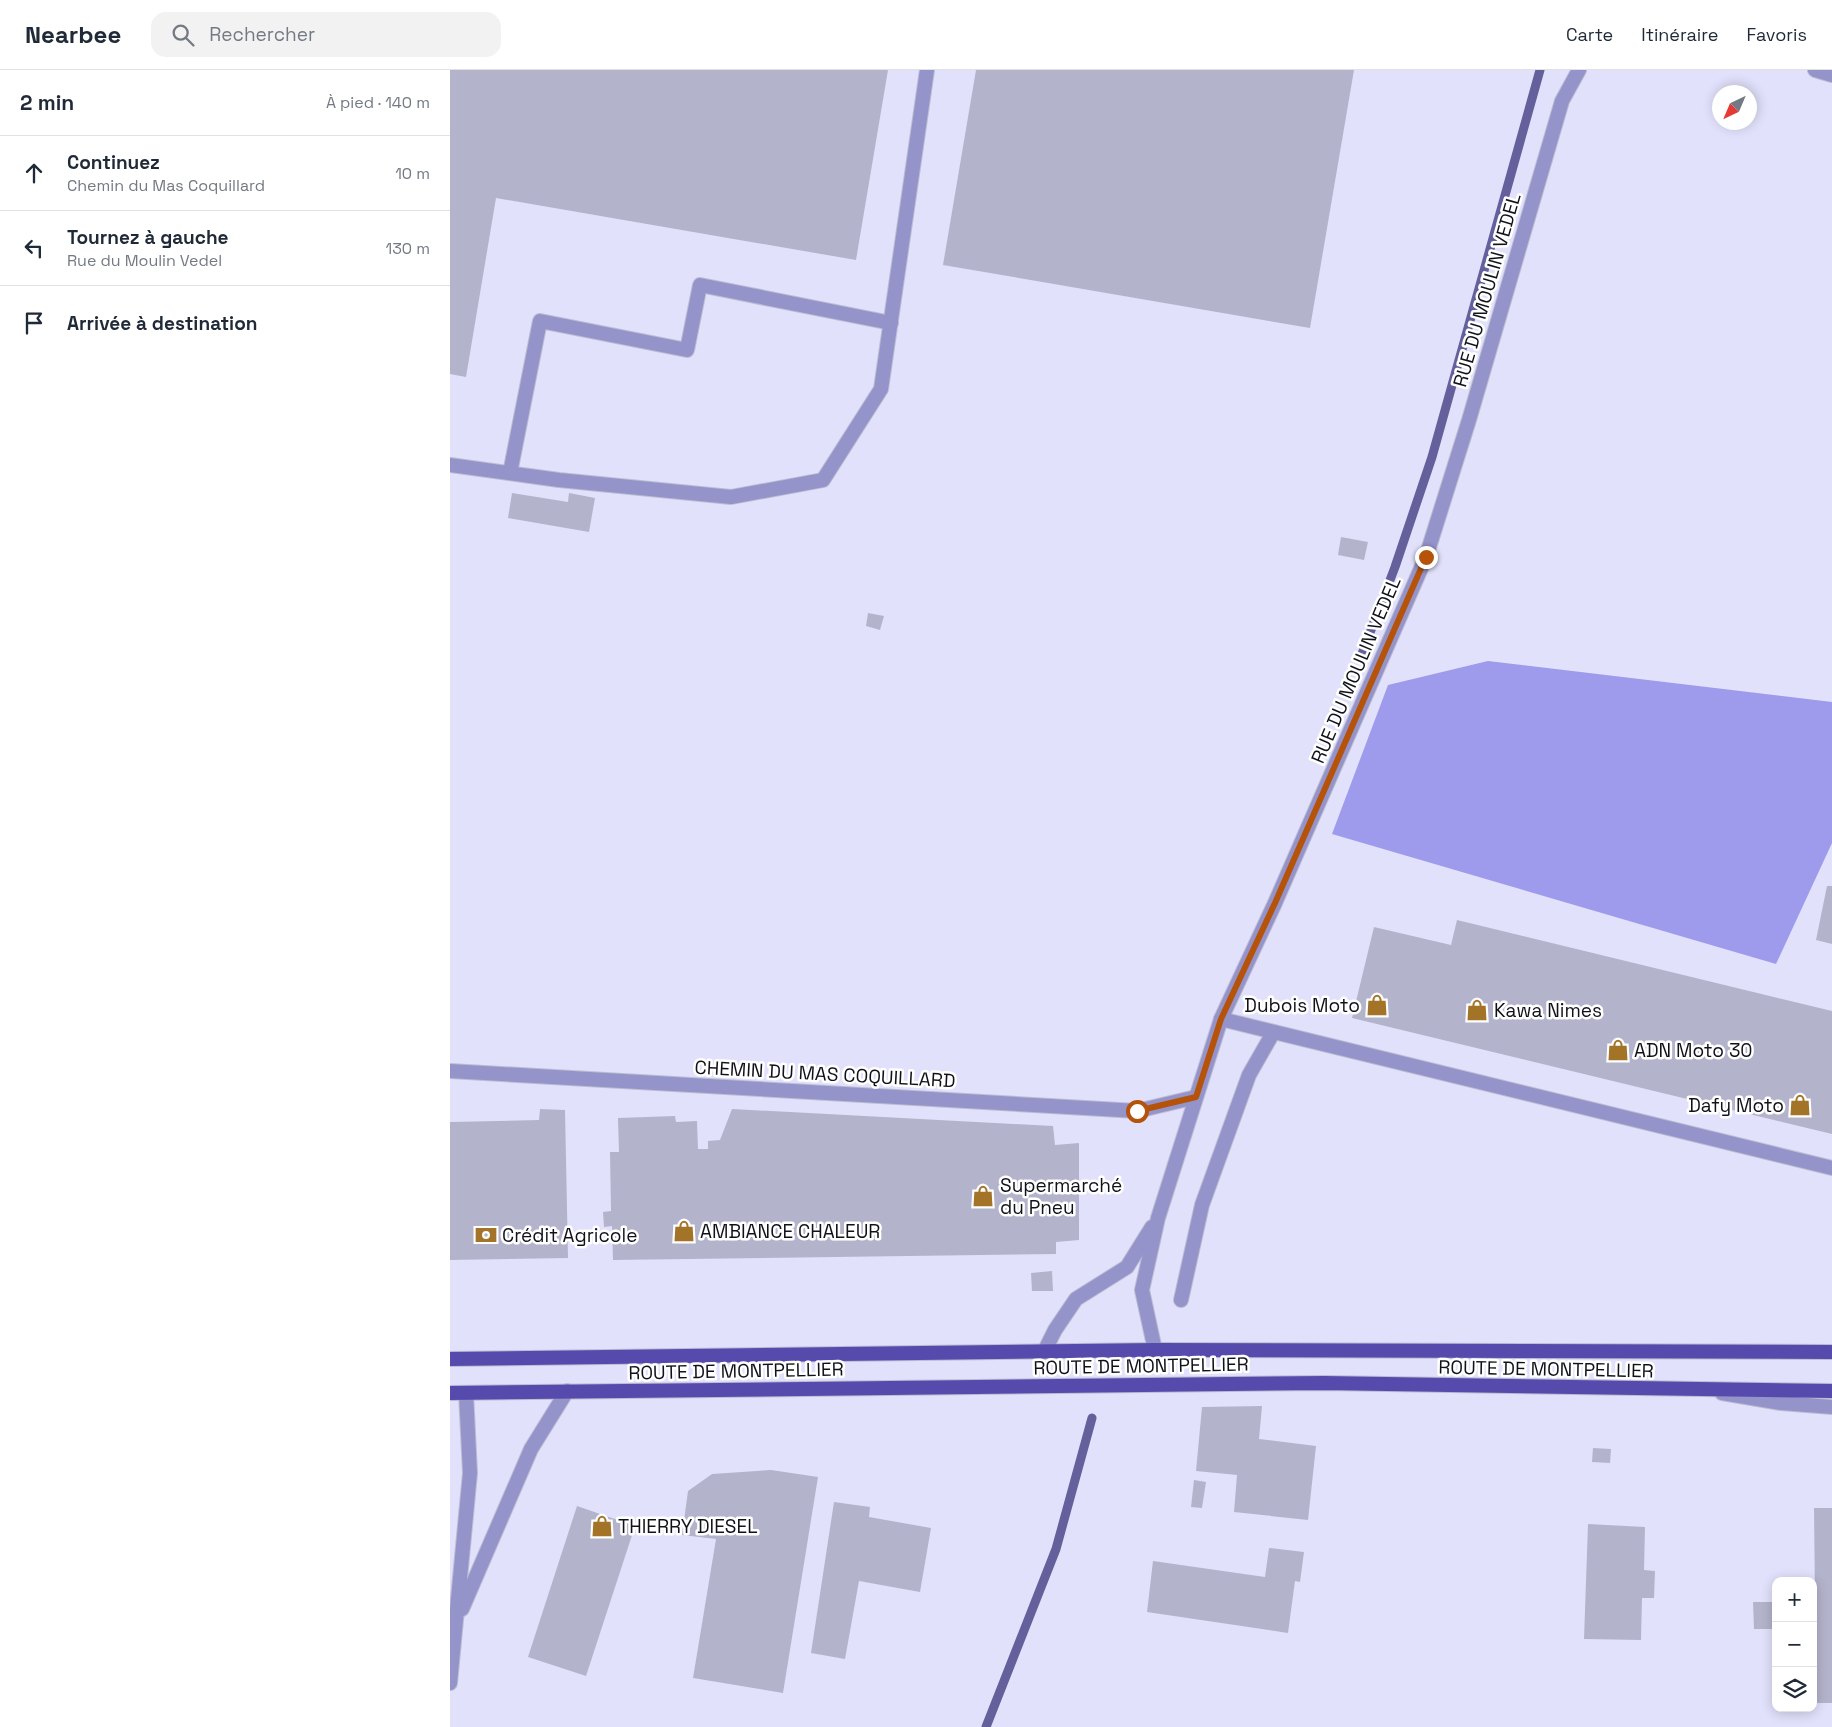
<!DOCTYPE html>
<html lang="fr">
<meta charset="utf-8">
<style>
:root{--surface:#fff;--page:#f2f2f3;--text:#1f2937;--muted:#747a83;--line:#e0e1e3}
body{margin:0;font-family:"Space Grotesk",sans-serif;background:var(--page);color:var(--text)}
.controls{position:absolute;right:15px;bottom:15px;display:grid;overflow:hidden;border-radius:10px;box-shadow:0 2px 12px #0003}
.controls button{width:45px;height:45px;display:grid;place-items:center;padding:0;border:0;border-bottom:1px solid var(--line);background:var(--surface);color:var(--text);font:25px sans-serif}
.compass{position:absolute;left:1262px;top:15px;width:45px;height:45px;border-radius:50%;background:var(--surface);box-shadow:0 2px 12px #0003;rotate:224deg}
.stop{position:absolute;width:15px;height:15px;margin:-11px;border:4px solid #b45309;border-radius:50%;background:#fff}
.stop.end{background:#b45309;border-color:#fff;box-shadow:0 1px 5px #0008}
.list{margin:0;padding:0;list-style:none}
h2{display:flex;justify-content:space-between;align-items:center;height:65px;margin:0;padding:0 20px;font-size:21px}
h2 small{font-size:16px;font-weight:400;color:var(--muted)}
.list li{display:grid;grid-template-columns:32px 1fr auto;gap:15px;align-items:center;box-sizing:border-box;height:75px;padding:0 20px;border-top:1px solid var(--line)}
.list b{display:block;font-size:19px;white-space:nowrap}
.list p{margin:0;font-size:16px;white-space:nowrap;color:var(--muted)}
.list em{font-size:16px;font-style:normal;color:var(--muted)}
.icon{flex:none;width:28px;height:28px;fill:none;stroke:currentColor;stroke-width:2;stroke-linecap:round;stroke-linejoin:round}
.map{position:relative;flex:none;width:1382px;height:1657px;overflow:hidden}
header{display:flex;align-items:center;gap:30px;box-sizing:border-box;height:70px;padding:0 25px;background:var(--surface);border-bottom:1px solid var(--line)}
header strong{font-size:24px}
nav{display:flex;gap:28px;margin-inline-start:auto;font-size:18px}
.search{width:350px;height:45px;background:var(--page);display:flex;align-items:center;gap:12px;box-sizing:border-box;padding:0 18px;border-radius:15px;color:var(--muted);font-size:19px}
main{display:flex}
aside{flex:1;background:var(--surface)}
.map>svg:first-child{display:block}
.forest{fill:#9e9aec}
.lines{fill:none;stroke-linecap:round;stroke-linejoin:round}
.stream{stroke:#64609b;stroke-width:9}
.building{fill:#b3b4cc}
.service-casing{stroke:#bcbcd2;stroke-width:16}
.minor-casing{stroke:#bcbcd2;stroke-width:16}
.primary-casing{stroke:#bcbcd2;stroke-width:16}
.service{stroke:#9493ca;stroke-width:14}
.minor{stroke:#9493ca;stroke-width:14}
.primary{stroke:#574aad;stroke-width:14}
.route{stroke:#b45309;stroke-width:6}
.labels{text-anchor:middle;dominant-baseline:central;stroke-width:5;stroke-linejoin:round;paint-order:stroke}
.street-label{font-size:19px;fill:#11111a;stroke:#fff}
.poi-label{font-size:19px;fill:#11111a;stroke:#fff;text-anchor:start}
</style>
<header>
<strong>Nearbee</strong>
<div class="search"><svg class="icon" aria-label="search" viewBox="0 0 24 24"><circle cx="10" cy="10" r="6"/><path d="M15 15l6 6"/></svg>Rechercher</div>
<nav><a>Carte</a><a>Itinéraire</a><a>Favoris</a></nav>
</header>
<main>
<aside>
<h2>2 min<small>À pied · 140 m</small></h2>
<ul class="list">
<li><svg class="icon" aria-label="ahead" viewBox="0 0 24 24"><path d="M12 20V5M6 11l6-6 6 6"/></svg><div><b>Continuez</b><p>Chemin du Mas Coquillard</p></div><em>10 m</em></li>
<li><svg class="icon" aria-label="left" viewBox="0 0 24 24"><path d="M17 20v-9H6M10 6l-5 5 5 5"/></svg><div><b>Tournez à gauche</b><p>Rue du Moulin Vedel</p></div><em>130 m</em></li>
<li><svg class="icon" aria-label="arrive" viewBox="0 0 24 24"><path d="M6 21V4h12l-3 4 3 4H6"/></svg><div><b>Arrivée à destination</b></div></li>
</ul>
</aside>
<div class="map">
<svg width="1382" height="1657" viewBox="0 0 1382 1657">
<rect width="100%" height="100%" fill="#e1e1fb"/>
<path class="forest" d="M 1038,591 L 1382,632 L 1382,773 L 1326,894 L 882,764 L 938,615 Z"/>
<g class="lines">
<g class="stream">
<path d="M 910,589 L 945,497 L 982,387 L 1090,0"/>
<path d="M 536,1657 L 606,1479 L 642,1348"/>
</g>
</g>
<g class="building">
<path d="M 0,0 L 438,0 L 406,190 L 46,128 L 16,307 L 0,304 Z"/>
<path d="M 526,0 L 904,0 L 860,258 L 493,195 Z"/>
<path d="M 62,423 L 118,432 L 119,423 L 145,428 L 139,462 L 58,448 Z"/>
<path d="M 891,467 L 918,472 L 914,490 L 888,485 Z"/>
<path d="M 418,543 L 434,546 L 430,560 L 416,556 Z"/>
<path d="M 1377,816 L 1382,816 L 1382,874 L 1366,870 Z"/>
<path d="M 1007,850 L 1382,941 L 1382,1064 L 902,948 L 924,857 L 1001,875 Z"/>
<path d="M 90,1039 L 115,1040 L 118,1188 L 0,1190 L 0,1052 L 89,1050 Z"/>
<path d="M 282,1039 L 603,1056 L 605,1075 L 629,1073 L 629,1170 L 606,1172 L 606,1184 L 163,1190 L 162,1156 L 154,1157 L 153,1142 L 161,1141 L 160,1082 L 169,1082 L 168,1048 L 225,1046 L 226,1052 L 247,1051 L 248,1079 L 258,1079 L 258,1071 L 270,1070 Z"/>
<path d="M 602,1201 L 603,1221 L 582,1221 L 581,1203 Z"/>
<path d="M 812,1336 L 809,1369 L 866,1376 L 858,1450 L 784,1442 L 787,1405 L 746,1401 L 752,1337 Z"/>
<path d="M 1143,1378 L 1161,1379 L 1160,1393 L 1142,1392 Z"/>
<path d="M 321,1400 L 368,1407 L 333,1623 L 243,1608 L 266,1469 L 232,1465 L 238,1421 L 262,1404 Z"/>
<path d="M 744,1410 L 756,1412 L 752,1438 L 741,1437 Z"/>
<path d="M 384,1432 L 420,1437 L 419,1447 L 481,1458 L 470,1522 L 409,1511 L 395,1589 L 361,1583 Z"/>
<path d="M 127,1436 L 185,1456 L 136,1606 L 78,1587 Z"/>
<path d="M 1364,1438 L 1382,1438 L 1382,1633 L 1367,1633 L 1366,1558 L 1363,1558 L 1363,1531 L 1365,1531 Z"/>
<path d="M 1138,1454 L 1195,1457 L 1194,1500 L 1205,1501 L 1204,1528 L 1192,1528 L 1191,1570 L 1134,1569 Z"/>
<path d="M 819,1478 L 854,1482 L 850,1512 L 845,1511 L 838,1563 L 697,1542 L 703,1491 L 815,1507 Z"/>
<path d="M 1303,1532 L 1326,1532 L 1326,1559 L 1304,1559 Z"/>
</g>
<g class="lines">
<g class="service-casing">
<g id="service">
<path d="M 0,395 L 109,410 L 281,427 L 373,410 L 431,319 L 477,0"/>
<path d="M 60,403 L 90,251 L 237,280 L 250,215 L 441,253"/>
<path d="M 771,949 L 1382,1098"/>
<path d="M 0,1001 L 687,1041 L 746,1027"/>
<path d="M 731,1230 L 752,1135 L 799,1005 L 823,963"/>
<path d="M 12,1539 L 81,1379 L 117,1321"/>
<path d="M 0,1613 L 20,1403 L 16,1323"/>
</g>
</g>
<g class="minor-casing">
<g id="minor">
<path d="M 1365,0 L 1382,5"/>
<path d="M 705,1280 L 692,1220 L 708,1148 L 771,949 L 825,833 L 976,487 L 1019,350 L 1112,31 L 1129,0"/>
<path d="M 594,1282 L 605,1260 L 626,1229 L 677,1197 L 702,1157"/>
<path d="M 1272,1323 L 1331,1333 L 1382,1337"/>
</g>
</g>
<g class="primary-casing">
<g id="primary">
<path d="M 0,1289 L 705,1280 L 1382,1282"/>
<path d="M 0,1323 L 874,1313 L 1382,1321"/>
</g>
</g>
<use href="#service" class="service"/>
<use href="#minor" class="minor"/>
<use href="#primary" class="primary"/>
</g>
<g class="lines">
<path class="route" d="M 687,1041 L 746,1027 L 771,949 L 825,833 L 976,487"/>
</g>
<defs>
<g id="shop-bare" transform="scale(1.725)"><path d="M-5-2.5h2.3a2.7 3.5 0 0 1 5.4 0H5L5.5 6h-11ZM-1.5-2.5h3a1.5 2.3 0 0 0-3 0Z" fill="#a37428" stroke="#fff" stroke-width="2.5" paint-order="stroke"/></g>
<g id="bank-bare" transform="scale(1.725)"><path d="M-6-4H6V4H-6ZM0-2.3a2.3 2.3 0 1 0 0 4.6a2.3 2.3 0 1 0 0-4.6Z" fill="#a37428" stroke="#fff" stroke-width="2.5" paint-order="stroke"/></g>
</defs>
<g fill-rule="evenodd">
<use href="#shop-bare" x="927" y="935"/>
<use href="#shop-bare" x="1027" y="940"/>
<use href="#shop-bare" x="1168" y="980"/>
<use href="#shop-bare" x="1350" y="1035"/>
<use href="#shop-bare" x="533" y="1126"/>
<use href="#shop-bare" x="234" y="1161"/>
<use href="#bank-bare" x="36" y="1165"/>
<use href="#shop-bare" x="152" y="1456"/>
</g>
<g class="labels">
<g class="street-label">
<text transform="translate(1037 220) rotate(-74)">RUE DU MOULIN VEDEL</text>
<text transform="translate(906 600) rotate(-67)">RUE DU MOULIN VEDEL</text>
<text transform="translate(375 1004) rotate(3)">CHEMIN DU MAS COQUILLARD</text>
<text transform="translate(691 1296) rotate(-1)">ROUTE DE MONTPELLIER</text>
<text transform="translate(1096 1299) rotate(1)">ROUTE DE MONTPELLIER</text>
<text transform="translate(286 1301) rotate(-1)">ROUTE DE MONTPELLIER</text>
</g>
<g class="poi-label">
<text x="910" y="935" text-anchor="end">Dubois Moto</text>
<text x="1044" y="940">Kawa Nimes</text>
<text x="1184" y="980">ADN Moto 30</text>
<text x="1334" y="1035" text-anchor="end">Dafy Moto</text>
<text x="550" y="1115">Supermarché<tspan x="550" dy="22">du Pneu</tspan></text>
<text x="250" y="1161">AMBIANCE CHALEUR</text>
<text x="52" y="1165">Crédit Agricole</text>
<text x="168" y="1456">THIERRY DIESEL</text>
</g>
</g>
</svg>
<div class="controls">
<button>+</button>
<button>−</button>
<button><svg class="icon" aria-label="layers" viewBox="0 0 24 24"><path d="M12 4l9 5-9 5-9-5zM3 14l9 5 9-5"/></svg></button>
</div>
<svg class="compass" viewBox="-18 -18 36 36"><path d="M0-13l5 13h-10z" fill="#e53935"/><path d="M0 13l5-13h-10z" fill="#747a83"/></svg>
<div class="stop" style="left:687px;top:1041px"></div>
<div class="stop end" style="left:976px;top:487px"></div>
</div>
</main>
